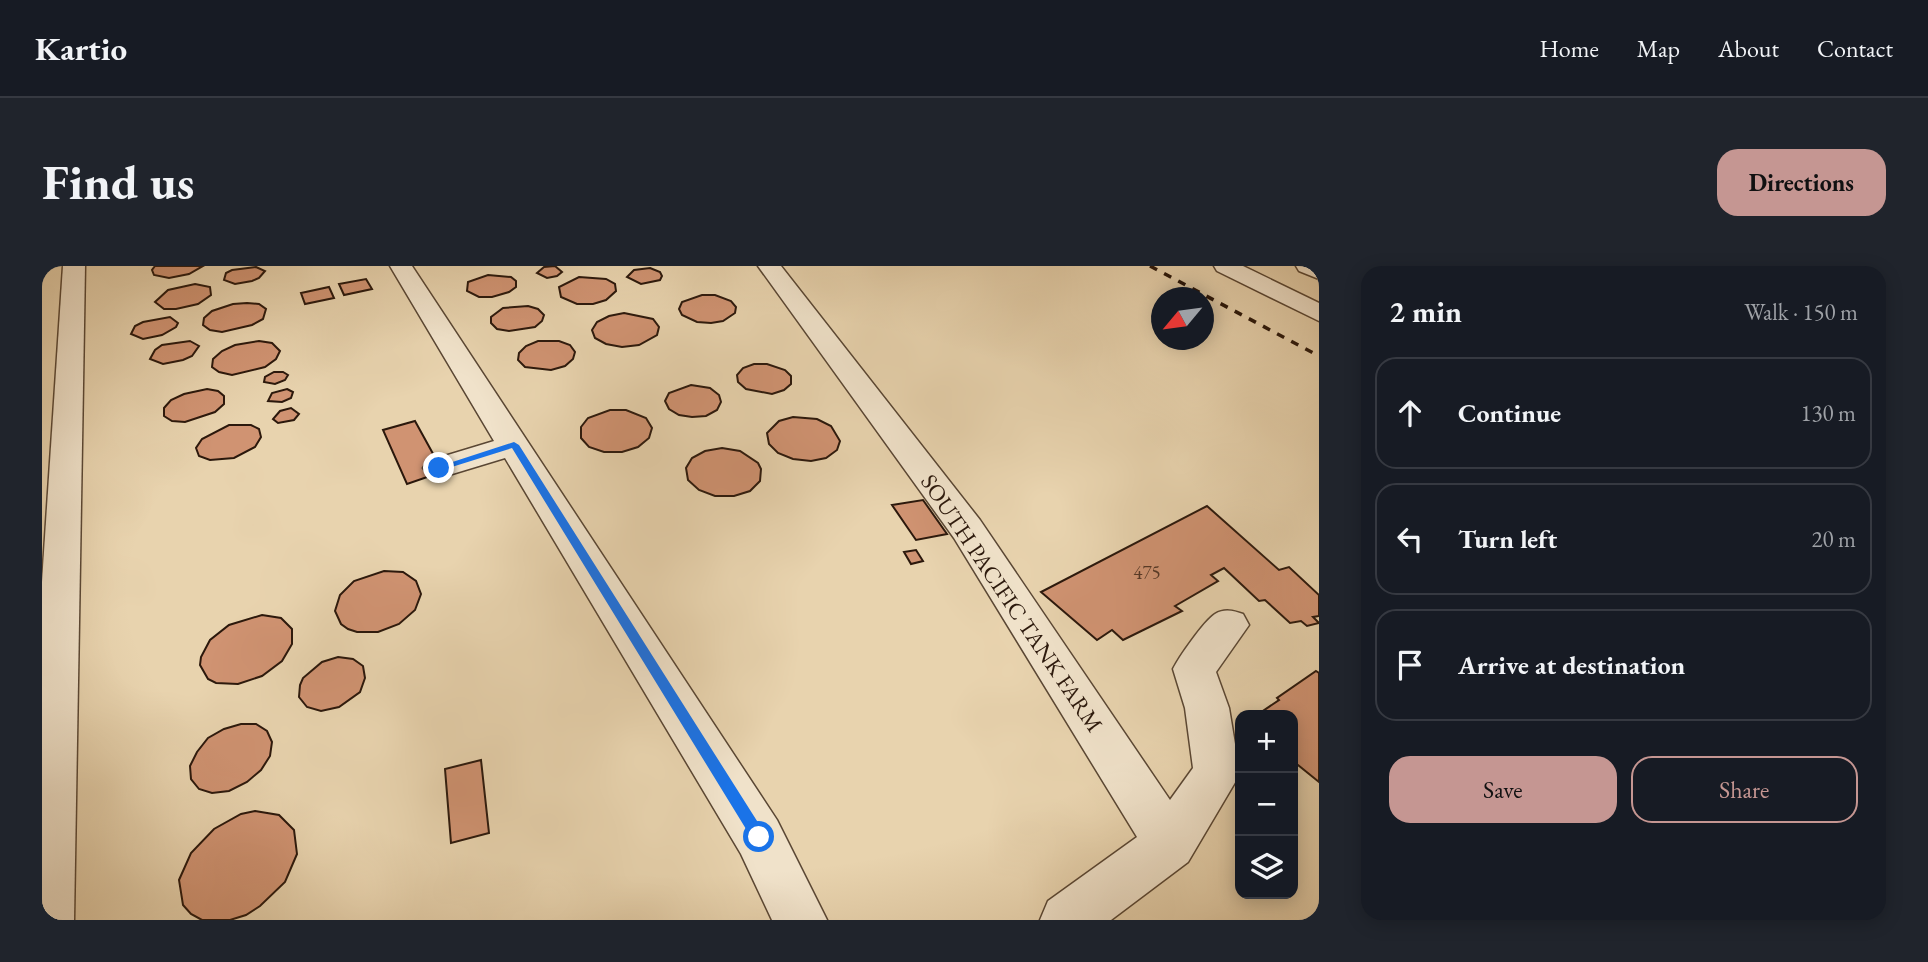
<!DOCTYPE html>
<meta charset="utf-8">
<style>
:root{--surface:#171b24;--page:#20242c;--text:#f1f3f6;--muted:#9ea1a6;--line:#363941;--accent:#c59692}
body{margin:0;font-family:"EB Garamond",serif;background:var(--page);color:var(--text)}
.controls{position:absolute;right:21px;bottom:21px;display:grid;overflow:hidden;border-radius:14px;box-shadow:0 4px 18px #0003}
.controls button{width:63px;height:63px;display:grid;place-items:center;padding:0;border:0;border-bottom:2px solid var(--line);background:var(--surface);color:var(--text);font:35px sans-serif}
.compass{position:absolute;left:1109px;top:21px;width:63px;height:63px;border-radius:50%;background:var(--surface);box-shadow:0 4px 18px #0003;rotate:241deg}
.stop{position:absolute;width:21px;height:21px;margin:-16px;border:5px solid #1a73e8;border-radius:50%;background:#fff}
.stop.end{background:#1a73e8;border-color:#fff;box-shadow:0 2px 7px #0008}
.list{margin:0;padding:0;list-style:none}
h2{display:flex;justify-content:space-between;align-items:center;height:91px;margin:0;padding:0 28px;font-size:30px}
h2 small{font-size:23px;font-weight:400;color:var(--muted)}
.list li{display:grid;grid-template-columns:46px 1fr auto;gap:21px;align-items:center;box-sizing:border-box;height:112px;margin:0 14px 14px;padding:0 14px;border:2px solid var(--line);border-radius:21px}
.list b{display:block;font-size:26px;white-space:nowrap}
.list em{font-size:23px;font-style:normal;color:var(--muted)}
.actions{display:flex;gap:14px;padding:21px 28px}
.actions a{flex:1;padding:16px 0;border:2px solid var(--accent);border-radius:21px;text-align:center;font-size:24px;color:var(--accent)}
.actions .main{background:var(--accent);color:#111}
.icon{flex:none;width:38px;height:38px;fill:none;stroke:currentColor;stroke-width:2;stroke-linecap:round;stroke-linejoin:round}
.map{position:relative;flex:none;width:1277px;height:654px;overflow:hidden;border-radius:21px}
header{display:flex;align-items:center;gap:42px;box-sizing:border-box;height:98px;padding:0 35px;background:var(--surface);border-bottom:2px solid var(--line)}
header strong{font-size:33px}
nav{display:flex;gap:38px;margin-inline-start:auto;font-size:24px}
.intro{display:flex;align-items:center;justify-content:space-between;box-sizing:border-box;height:168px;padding:0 42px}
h1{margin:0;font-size:49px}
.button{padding:18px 32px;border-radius:21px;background:var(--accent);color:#111;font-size:24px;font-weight:700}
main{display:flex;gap:42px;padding:0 42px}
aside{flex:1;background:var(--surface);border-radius:21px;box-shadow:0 4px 18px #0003}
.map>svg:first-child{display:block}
.building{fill:#d09372;stroke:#2b180c;stroke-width:2}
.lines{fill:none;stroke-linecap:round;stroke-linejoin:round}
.minor-casing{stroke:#5a4734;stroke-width:3}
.minor{fill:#f0e2ca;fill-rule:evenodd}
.rail{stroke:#2b180c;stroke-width:3.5;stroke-dasharray:8 8;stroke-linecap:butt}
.route{fill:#1a73e8}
.labels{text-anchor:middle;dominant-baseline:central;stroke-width:5;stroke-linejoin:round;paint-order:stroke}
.number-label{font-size:19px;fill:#543726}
.street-label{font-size:23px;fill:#2b180c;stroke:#f0e2ca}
</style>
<header>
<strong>Kartio</strong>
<nav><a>Home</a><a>Map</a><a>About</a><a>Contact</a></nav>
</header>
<div class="intro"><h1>Find us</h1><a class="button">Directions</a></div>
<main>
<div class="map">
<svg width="1277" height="654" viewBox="0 0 1277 654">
<rect width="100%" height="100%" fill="#e8d3ae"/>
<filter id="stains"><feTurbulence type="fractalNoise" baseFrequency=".00286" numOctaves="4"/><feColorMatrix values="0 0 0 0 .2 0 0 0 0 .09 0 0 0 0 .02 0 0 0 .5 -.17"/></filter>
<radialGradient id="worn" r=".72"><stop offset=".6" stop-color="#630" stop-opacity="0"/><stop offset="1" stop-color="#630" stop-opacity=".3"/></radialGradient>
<g class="building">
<path d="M 113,0 L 161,0 L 147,8 L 127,12 L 112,9 L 110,4 Z"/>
<path d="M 513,0 L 520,6 L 515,10 L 505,12 L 495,7 L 502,1 Z"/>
<path d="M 214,1 L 223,5 L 217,12 L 210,15 L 193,18 L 182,14 L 184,7 L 190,4 Z"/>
<path d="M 608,2 L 618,6 L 620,10 L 618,14 L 599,18 L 585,11 L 592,4 Z"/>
<path d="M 446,9 L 469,11 L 474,15 L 474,21 L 467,26 L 450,31 L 437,31 L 425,25 L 426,16 Z"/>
<path d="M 537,11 L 564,13 L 573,18 L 574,25 L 564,34 L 551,38 L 535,38 L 519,31 L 517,21 Z"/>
<path d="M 324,13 L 330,23 L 302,29 L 297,18 Z"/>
<path d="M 153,18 L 168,21 L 169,29 L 156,38 L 134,43 L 122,43 L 113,36 L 126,24 Z"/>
<path d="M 287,21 L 292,32 L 263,38 L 259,27 Z"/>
<path d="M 660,29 L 673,29 L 689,35 L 694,41 L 693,47 L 681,55 L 669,57 L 655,56 L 640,49 L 637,43 L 640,36 Z"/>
<path d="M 205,37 L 217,38 L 224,43 L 221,53 L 210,59 L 180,66 L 168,64 L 161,59 L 162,52 L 170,45 L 191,38 Z"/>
<path d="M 486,40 L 496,43 L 502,49 L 500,55 L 493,61 L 467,65 L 455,63 L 449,57 L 449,51 L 461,42 Z"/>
<path d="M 582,47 L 611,53 L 617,61 L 615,69 L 597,79 L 580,81 L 564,78 L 553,72 L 550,64 L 555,56 L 567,50 Z"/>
<path d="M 128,51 L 136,57 L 134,61 L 120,69 L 101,73 L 89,68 L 93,60 L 101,56 Z"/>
<path d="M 148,75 L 157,80 L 150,90 L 141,94 L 121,98 L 108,93 L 113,84 L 120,79 Z"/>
<path d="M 217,75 L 230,77 L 238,85 L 234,93 L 223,101 L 190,109 L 177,106 L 170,101 L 171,93 L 180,85 L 193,79 Z"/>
<path d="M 496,75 L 517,75 L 528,79 L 533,86 L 531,93 L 523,100 L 509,104 L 483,101 L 476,94 L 477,87 L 484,80 Z"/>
<path d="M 712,98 L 725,98 L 743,104 L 749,110 L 749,118 L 742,124 L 730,128 L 704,123 L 696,116 L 695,109 L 701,102 Z"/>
<path d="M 232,106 L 241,106 L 246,109 L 243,114 L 233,118 L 222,116 L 223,111 Z"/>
<path d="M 649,119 L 668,122 L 677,129 L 679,136 L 675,144 L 664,150 L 650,151 L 637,149 L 627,143 L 623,135 L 627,127 Z"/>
<path d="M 165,123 L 176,125 L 182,130 L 182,138 L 173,146 L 143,156 L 130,155 L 122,150 L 122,142 L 129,134 L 142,128 Z"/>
<path d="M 245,123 L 251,126 L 249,132 L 240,136 L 226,135 L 230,127 Z"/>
<path d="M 249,142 L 257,148 L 252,154 L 236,157 L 231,153 L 238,145 Z"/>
<path d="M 568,144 L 584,144 L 604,152 L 610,162 L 607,172 L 596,181 L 580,186 L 562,186 L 547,181 L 539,172 L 539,161 L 546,152 Z"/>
<path d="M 751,151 L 775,153 L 789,160 L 798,175 L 795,184 L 784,192 L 769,195 L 751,193 L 736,187 L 727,178 L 725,167 L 737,155 Z"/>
<path d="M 373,155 L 395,195 L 394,208 L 365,218 L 341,164 Z"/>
<path d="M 187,159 L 209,159 L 217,163 L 219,171 L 213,181 L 192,192 L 168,194 L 157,190 L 154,182 L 160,173 Z"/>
<path d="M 680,182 L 698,185 L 716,197 L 719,203 L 718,215 L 708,225 L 692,230 L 673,230 L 657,224 L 646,214 L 644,202 L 650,192 L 663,185 Z"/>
<path d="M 881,234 L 905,268 L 874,274 L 850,239 Z"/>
<path d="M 1165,240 L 1237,304 L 1247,301 L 1277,329 L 1277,350 L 1271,351 L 1277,357 L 1265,360 L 1259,355 L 1248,357 L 1223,334 L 1217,335 L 1182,302 L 1169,309 L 1176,315 L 1133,340 L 1140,345 L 1081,374 L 1070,364 L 1055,374 L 999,326 Z"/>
<path d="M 874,284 L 881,295 L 869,298 L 862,286 Z"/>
<path d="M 342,305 L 361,306 L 374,315 L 379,328 L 373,344 L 357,358 L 336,366 L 315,366 L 306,363 L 299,358 L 293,345 L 298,329 L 312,315 Z"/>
<path d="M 220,349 L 239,352 L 250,363 L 250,378 L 240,395 L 220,410 L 196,418 L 174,417 L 166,413 L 158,399 L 159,391 L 168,374 L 187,359 Z"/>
<path d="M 296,391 L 311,393 L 321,400 L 323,412 L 318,426 L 297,441 L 279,445 L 265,441 L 257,431 L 258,419 L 261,412 L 280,396 Z"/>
<path d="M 1274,405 L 1277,407 L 1277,516 L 1251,495 L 1251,449 L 1215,449 L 1237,434 L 1235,432 Z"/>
<path d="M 199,458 L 214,458 L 225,465 L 230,476 L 228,490 L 219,504 L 205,516 L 187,525 L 170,527 L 157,523 L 149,513 L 148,500 L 155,486 L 166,472 L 182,463 Z"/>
<path d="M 439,494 L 447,567 L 409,577 L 403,503 Z"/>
<path d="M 213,545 L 237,549 L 252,564 L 255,588 L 243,616 L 218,640 L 204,649 L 188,654 L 160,654 L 149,648 L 141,639 L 137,614 L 149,587 L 172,563 L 199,548 Z"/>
</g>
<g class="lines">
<g class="minor-casing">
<g id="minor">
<path d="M 21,0 L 43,0 L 32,654 L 0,654 L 0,316 Z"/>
<path d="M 348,0 L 370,0 L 735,554 L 785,654 L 730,654 L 699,588 L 463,192 L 397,212 L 386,209 L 381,202 L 386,195 L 452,175 Z"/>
<path d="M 716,0 L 739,0 L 938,254 L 1128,534 L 1151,502 L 1143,442 L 1131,403 C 1137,391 1162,355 1173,348 C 1183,342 1192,345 1201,348 L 1207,359 L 1174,406 L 1187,442 L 1198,508 L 1146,596 L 1069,654 L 998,654 L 1006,635 L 1095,571 L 912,272 Z"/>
<path d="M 1172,0 L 1201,0 L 1277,37 L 1277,55 L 1175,5 Z"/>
<path d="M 1254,0 L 1277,0 L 1277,13 L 1257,5 Z"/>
</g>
</g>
<use href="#minor" class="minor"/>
<path class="rail" d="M 1108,0 L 1277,90"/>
</g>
<path class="route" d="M 472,176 L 477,179 L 722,566 L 724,571 L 722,576 L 717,578 L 712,576 L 470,182 L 397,205 L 392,202 Z"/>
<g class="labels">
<g class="number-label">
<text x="1105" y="306">475</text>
</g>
<g class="street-label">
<text transform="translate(970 337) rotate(56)">SOUTH PACIFIC TANK FARM</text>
</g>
</g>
<rect width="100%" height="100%" filter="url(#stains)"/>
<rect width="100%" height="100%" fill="url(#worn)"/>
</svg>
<div class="controls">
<button>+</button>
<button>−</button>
<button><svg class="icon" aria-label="layers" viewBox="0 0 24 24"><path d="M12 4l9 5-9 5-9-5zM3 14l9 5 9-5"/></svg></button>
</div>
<svg class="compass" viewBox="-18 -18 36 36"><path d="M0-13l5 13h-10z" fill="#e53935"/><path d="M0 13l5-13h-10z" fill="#9ea1a6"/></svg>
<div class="stop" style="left:717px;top:571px"></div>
<div class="stop end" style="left:397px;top:202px"></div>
</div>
<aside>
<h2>2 min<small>Walk · 150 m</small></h2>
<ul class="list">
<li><svg class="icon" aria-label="ahead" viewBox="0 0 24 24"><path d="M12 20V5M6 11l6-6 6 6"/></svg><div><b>Continue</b></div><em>130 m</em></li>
<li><svg class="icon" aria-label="left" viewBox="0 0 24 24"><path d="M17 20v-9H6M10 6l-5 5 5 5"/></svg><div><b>Turn left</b></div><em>20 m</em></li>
<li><svg class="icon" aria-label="arrive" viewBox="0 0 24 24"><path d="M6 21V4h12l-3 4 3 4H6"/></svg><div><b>Arrive at destination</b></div></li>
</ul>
<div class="actions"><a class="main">Save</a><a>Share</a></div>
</aside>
</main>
